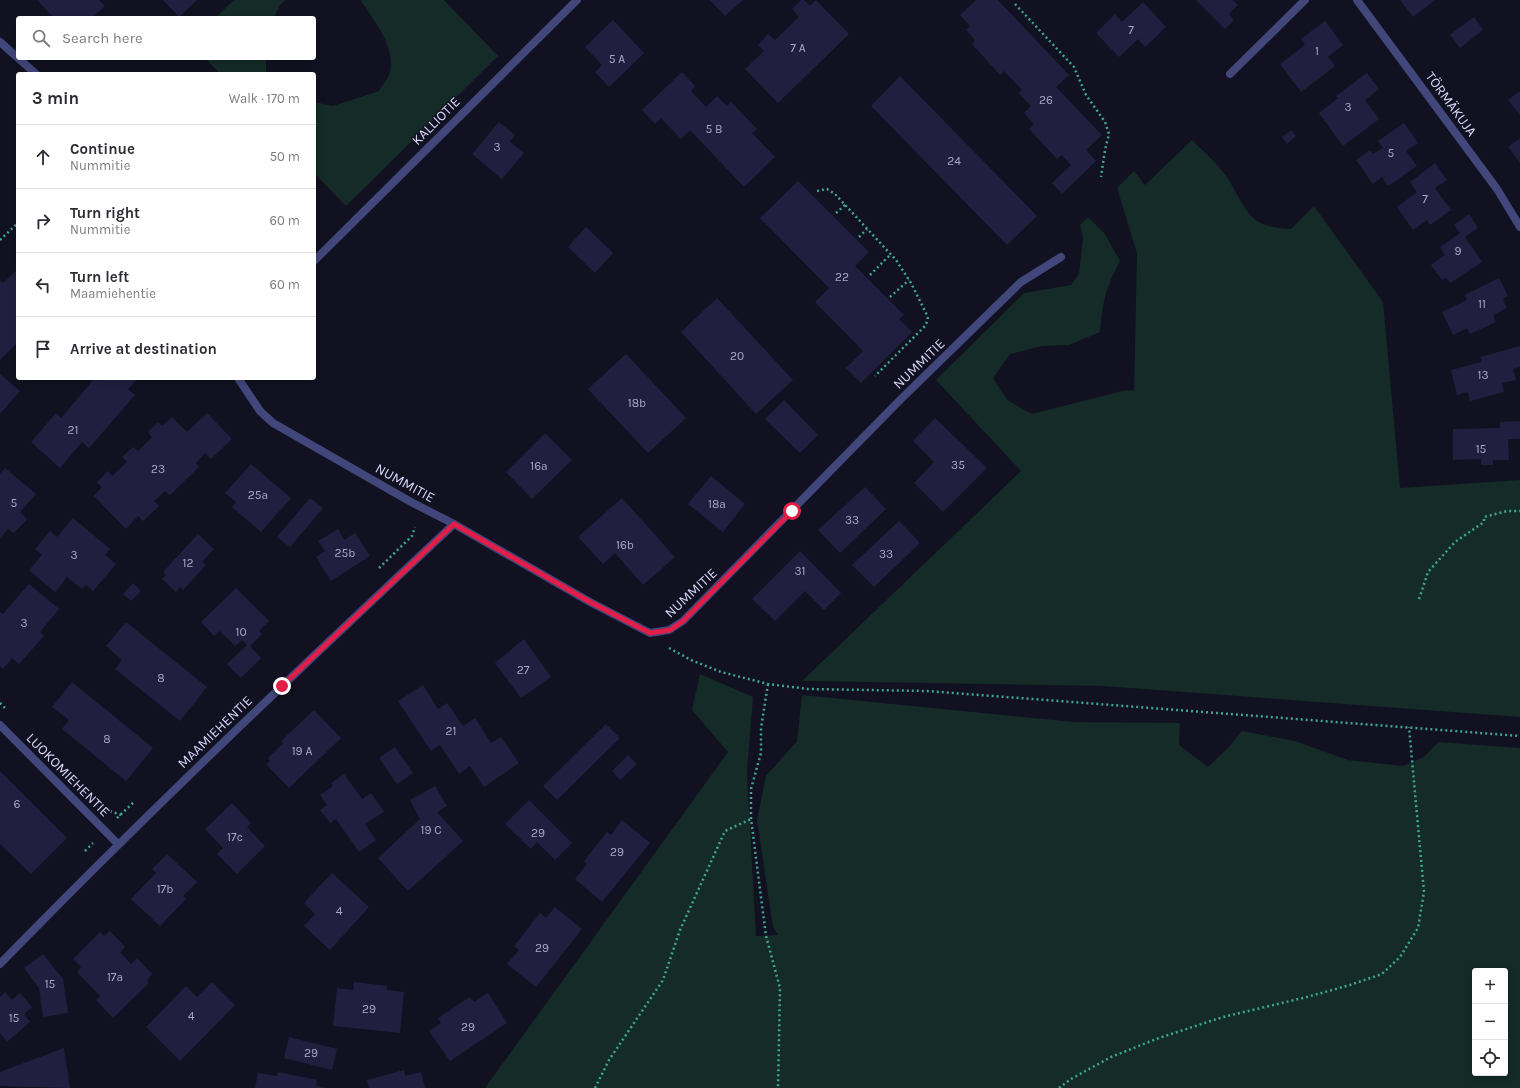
<!DOCTYPE html>
<meta charset="utf-8">
<style>
:root{--surface:#fff;--page:#f2f2f3;--text:#2b2b33;--muted:#7c7c81;--line:#e1e1e2}
body{margin:0;font-family:Karla,sans-serif;background:var(--page);color:var(--text)}
.controls{position:absolute;right:12px;bottom:12px;display:grid;overflow:hidden;border-radius:4px;box-shadow:0 2px 10px #0003}
.controls button{width:36px;height:36px;display:grid;place-items:center;padding:0;border:0;border-bottom:1px solid var(--line);background:var(--surface);color:var(--text);font:20px sans-serif}
.stop{position:absolute;width:12px;height:12px;margin:-9px;border:3px solid #e11d48;border-radius:50%;background:#fff}
.stop.end{background:#e11d48;border-color:#fff;box-shadow:0 1px 4px #0008}
.list{margin:0;padding:0;list-style:none}
h2{display:flex;justify-content:space-between;align-items:center;height:52px;margin:0;padding:0 16px;font-size:17px}
h2 small{font-size:13px;font-weight:400;color:var(--muted)}
.list li{display:grid;grid-template-columns:26px 1fr auto;gap:12px;align-items:center;box-sizing:border-box;height:64px;padding:0 16px;border-top:1px solid var(--line)}
.list b{display:block;font-size:15px;white-space:nowrap}
.list p{margin:0;font-size:13px;white-space:nowrap;color:var(--muted)}
.list em{font-size:13px;font-style:normal;color:var(--muted)}
.icon{flex:none;width:22px;height:22px;fill:none;stroke:currentColor;stroke-width:2;stroke-linecap:round;stroke-linejoin:round}
.map{position:relative;flex:none;width:1520px;height:1088px;overflow:hidden}
.search{position:absolute;background:var(--surface);box-shadow:0 2px 10px #0003;left:16px;top:16px;width:300px;height:44px;display:flex;align-items:center;gap:10px;box-sizing:border-box;padding:0 14px;border-radius:4px;color:var(--muted);font-size:15px}
.panel{position:absolute;background:var(--surface);box-shadow:0 2px 10px #0003;left:16px;top:72px;width:300px;height:308px;border-radius:4px}
.map>svg:first-child{display:block}
.green{fill:#142b27;fill-rule:evenodd}
.building{fill:#211f40}
.lines{fill:none;stroke-linecap:round;stroke-linejoin:round}
.path{stroke:#3ea692;stroke-width:2.5;stroke-dasharray:2 3;stroke-linecap:butt}
.minor{stroke:#41477b;stroke-width:8}
.route{stroke:#e11d48;stroke-width:5}
.labels{text-anchor:middle;dominant-baseline:central;stroke-width:3;stroke-linejoin:round;paint-order:stroke}
.number-label{font-size:12px;fill:#a9a9cc}
.street-label{font-size:14px;fill:#d6d7fa;stroke:#111121}
</style>
<div class="map">
<svg width="1520" height="1088" viewBox="0 0 1520 1088">
<rect width="100%" height="100%" fill="#111121"/>
<g class="green">
<path d="M 234,0 L 286,0 L 280,5 L 274,18 L 215,18 Z"/>
<path d="M 363,0 L 444,0 L 498,56 L 346,206 L 314,173 L 314,102 L 333,106 L 379,91 C 382,86 387,80 389,75 C 398,49 374,21 361,1 Z"/>
<path d="M 205,58 L 266,58 L 266,74 L 220,74 Z"/>
<path d="M 1192,140 C 1203,151 1217,163 1226,176 C 1248,209 1245,227 1291,229 L 1314,206 L 1383,302 L 1400,488 L 1520,480 L 1520,717 L 1103,686 L 802,681 L 1021,471 L 936,380 L 1024,293 L 1071,285 L 1079,274 L 1083,237 L 1080,225 L 1088,217 L 1105,234 L 1120,261 C 1105,289 1103,301 1100,332 L 1069,345 L 1042,346 L 1010,354 L 993,378 L 1007,400 L 1032,414 L 1126,390 L 1134,391 L 1137,253 L 1117,188 L 1134,171 L 1145,185 Z"/>
<path d="M 700,674 L 753,697 L 747,773 L 756,936 L 778,935 L 773,927 L 757,820 L 766,776 L 797,741 L 802,695 L 1074,722 L 1180,723 L 1179,745 L 1208,767 L 1228,748 L 1242,731 L 1295,741 L 1348,760 L 1403,766 L 1424,757 L 1438,742 L 1520,748 L 1520,1088 L 485,1088 L 728,752 L 692,710 ZM 1475,971 L 1505,971 L 1505,1073 L 1475,1073 Z"/>
</g>
<g class="building">
<path d="M 37,0 L 99,0 L 105,6 L 92,18 L 54,18 Z"/>
<path d="M 163,0 L 197,0 L 179,17 Z"/>
<path d="M 710,0 L 743,0 L 725,16 Z"/>
<path d="M 801,0 L 804,0 L 810,6 L 816,0 L 849,34 L 778,103 L 745,69 L 764,51 L 758,45 L 768,34 L 775,40 L 799,17 L 792,9 Z"/>
<path d="M 976,0 L 998,0 L 1069,75 L 1056,87 L 1102,135 L 1086,150 L 1096,161 L 1062,194 L 1052,183 L 1071,165 L 1062,155 L 1057,159 L 1029,129 L 1034,124 L 1024,113 L 1031,106 L 1018,93 L 1022,90 L 1004,71 L 1000,75 L 972,44 L 975,40 L 966,30 L 970,26 L 960,15 Z"/>
<path d="M 1196,0 L 1233,0 L 1238,5 L 1229,14 L 1234,20 L 1225,29 Z"/>
<path d="M 1400,0 L 1435,0 L 1413,17 Z"/>
<path d="M 1143,2 L 1166,27 L 1145,47 L 1138,39 L 1119,57 L 1096,33 L 1115,14 L 1122,22 Z"/>
<path d="M 1474,17 L 1483,30 L 1460,48 L 1450,35 Z"/>
<path d="M 613,20 L 644,53 L 609,87 L 595,72 L 602,65 L 585,47 Z"/>
<path d="M 1325,21 L 1343,45 L 1328,57 L 1335,66 L 1301,92 L 1280,64 L 1305,45 L 1301,39 Z"/>
<path d="M 682,72 L 695,86 L 691,91 L 706,107 L 717,96 L 727,106 L 731,102 L 757,129 L 752,133 L 775,157 L 744,187 L 690,130 L 681,139 L 661,118 L 655,124 L 642,110 Z"/>
<path d="M 1367,73 L 1379,89 L 1365,100 L 1379,119 L 1343,146 L 1319,113 L 1338,98 L 1336,96 Z"/>
<path d="M 900,76 L 1037,216 L 1007,245 L 871,106 Z"/>
<path d="M 1520,91 L 1520,115 L 1508,100 Z"/>
<path d="M 499,122 L 515,135 L 510,142 L 524,153 L 502,179 L 472,154 Z"/>
<path d="M 1404,123 L 1418,143 L 1406,151 L 1417,166 L 1388,186 L 1382,177 L 1373,184 L 1356,160 L 1370,150 L 1373,154 L 1383,148 L 1378,141 Z"/>
<path d="M 1291,130 L 1296,136 L 1287,144 L 1282,137 Z"/>
<path d="M 1520,138 L 1520,163 L 1508,147 Z"/>
<path d="M 1435,163 L 1447,180 L 1435,188 L 1451,210 L 1430,225 L 1427,220 L 1413,230 L 1397,207 L 1417,192 L 1410,182 Z"/>
<path d="M 798,181 L 869,252 L 855,266 L 904,315 L 899,319 L 912,332 L 861,383 L 846,368 L 863,351 L 815,302 L 829,288 L 760,218 Z"/>
<path d="M 1469,214 L 1478,228 L 1465,237 L 1482,262 L 1450,283 L 1446,278 L 1442,280 L 1431,265 L 1445,255 L 1440,247 L 1460,233 L 1454,225 Z"/>
<path d="M 586,227 L 613,253 L 595,273 L 568,247 Z"/>
<path d="M 18,269 L 18,342 L 0,360 L 0,281 L 3,283 Z"/>
<path d="M 1499,278 L 1508,296 L 1503,299 L 1507,308 L 1493,315 L 1496,322 L 1470,334 L 1467,328 L 1453,335 L 1442,312 L 1467,300 L 1465,295 Z"/>
<path d="M 717,298 L 793,380 L 756,414 L 681,332 Z"/>
<path d="M 1520,346 L 1520,367 L 1513,369 L 1516,380 L 1502,383 L 1504,392 L 1470,401 L 1468,392 L 1457,395 L 1451,370 L 1482,362 L 1480,357 Z"/>
<path d="M 626,354 L 686,418 L 648,453 L 588,389 Z"/>
<path d="M 0,374 L 20,391 L 0,414 Z"/>
<path d="M 95,378 L 98,381 L 100,378 L 138,378 L 128,389 L 135,395 L 89,448 L 82,442 L 60,468 L 31,442 L 56,413 L 61,418 Z"/>
<path d="M 784,400 L 818,435 L 800,453 L 765,419 Z"/>
<path d="M 207,413 L 232,439 L 211,459 L 205,453 L 196,463 L 199,467 L 170,495 L 165,491 L 154,501 L 159,506 L 143,521 L 138,516 L 126,529 L 94,496 L 102,487 L 97,482 L 108,471 L 112,476 L 127,462 L 122,457 L 133,447 L 138,451 L 152,437 L 148,432 L 158,422 L 162,426 L 172,417 L 187,432 Z"/>
<path d="M 935,418 L 987,468 L 943,512 L 914,483 L 934,462 L 913,441 Z"/>
<path d="M 1520,421 L 1520,439 L 1508,439 L 1509,460 L 1493,460 L 1493,465 L 1481,465 L 1481,459 L 1453,460 L 1453,429 L 1500,428 L 1500,422 Z"/>
<path d="M 545,433 L 572,460 L 532,499 L 506,472 Z"/>
<path d="M 251,464 L 291,498 L 261,532 L 232,507 L 236,502 L 225,493 Z"/>
<path d="M 5,468 L 36,494 L 20,512 L 27,519 L 14,533 L 8,529 L 0,538 L 0,474 Z"/>
<path d="M 711,476 L 745,504 L 723,532 L 688,504 Z"/>
<path d="M 865,487 L 886,509 L 840,553 L 818,530 Z"/>
<path d="M 310,498 L 323,508 L 290,547 L 277,537 Z"/>
<path d="M 622,498 L 675,557 L 643,585 L 615,553 L 603,564 L 578,537 Z"/>
<path d="M 73,518 L 110,549 L 105,555 L 116,564 L 93,591 L 86,585 L 82,589 L 67,577 L 55,592 L 29,570 L 42,555 L 35,549 L 50,531 L 57,537 Z"/>
<path d="M 899,521 L 920,543 L 874,587 L 852,565 Z"/>
<path d="M 338,529 L 344,540 L 355,533 L 370,556 L 331,581 L 316,557 L 325,551 L 318,541 Z"/>
<path d="M 198,534 L 214,549 L 202,562 L 206,565 L 183,590 L 180,587 L 176,592 L 162,579 L 166,575 L 163,572 Z"/>
<path d="M 800,551 L 841,593 L 824,610 L 805,591 L 775,621 L 752,599 Z"/>
<path d="M 133,583 L 141,591 L 131,601 L 123,594 Z"/>
<path d="M 29,584 L 59,609 L 40,632 L 44,636 L 19,664 L 12,658 L 3,669 L 0,666 L 0,612 L 3,614 Z"/>
<path d="M 236,588 L 269,621 L 259,631 L 262,634 L 250,646 L 261,658 L 241,678 L 227,664 L 247,645 L 242,640 L 235,646 L 220,631 L 214,636 L 201,622 Z"/>
<path d="M 126,622 L 207,687 L 180,721 L 115,669 L 122,660 L 106,646 Z"/>
<path d="M 524,639 L 551,677 L 521,698 L 495,663 Z"/>
<path d="M 72,682 L 153,748 L 126,781 L 62,729 L 69,720 L 52,707 Z"/>
<path d="M 423,685 L 438,709 L 447,703 L 463,726 L 475,718 L 491,743 L 501,737 L 519,763 L 484,787 L 470,766 L 459,774 L 440,745 L 431,751 L 398,701 Z"/>
<path d="M 314,710 L 341,738 L 289,788 L 266,764 L 270,761 L 268,758 L 283,743 L 281,741 Z"/>
<path d="M 606,724 L 620,738 L 557,800 L 543,786 Z"/>
<path d="M 395,747 L 413,773 L 397,784 L 379,758 Z"/>
<path d="M 628,755 L 637,764 L 620,780 L 612,771 Z"/>
<path d="M 0,771 L 67,838 L 31,874 L 0,844 Z"/>
<path d="M 344,774 L 362,799 L 371,793 L 384,812 L 365,824 L 376,840 L 359,852 L 336,819 L 330,823 L 320,810 L 327,805 L 320,795 L 333,786 L 331,783 Z"/>
<path d="M 435,786 L 447,806 L 437,812 L 463,841 L 408,891 L 378,858 L 420,819 L 410,800 Z"/>
<path d="M 529,800 L 572,843 L 555,860 L 537,842 L 531,849 L 505,824 Z"/>
<path d="M 232,803 L 251,823 L 247,827 L 265,846 L 237,874 L 217,854 L 223,848 L 205,829 Z"/>
<path d="M 622,820 L 650,843 L 602,902 L 575,879 L 587,864 L 584,861 L 607,832 L 611,835 Z"/>
<path d="M 167,854 L 197,882 L 183,896 L 186,899 L 160,926 L 131,899 L 156,873 L 152,869 Z"/>
<path d="M 332,873 L 369,907 L 330,950 L 304,926 L 315,914 L 304,903 Z"/>
<path d="M 555,907 L 582,929 L 536,987 L 507,964 L 519,950 L 514,946 L 540,913 L 546,918 Z"/>
<path d="M 110,931 L 125,947 L 120,952 L 131,964 L 137,958 L 152,974 L 147,980 L 149,983 L 113,1018 L 96,1000 L 100,996 L 77,972 L 81,967 L 73,959 L 100,932 L 104,936 Z"/>
<path d="M 43,954 L 63,979 L 68,1013 L 43,1017 L 39,988 L 24,968 Z"/>
<path d="M 212,982 L 235,1005 L 180,1061 L 146,1027 L 186,986 L 197,997 Z"/>
<path d="M 354,982 L 387,986 L 387,990 L 404,992 L 400,1033 L 333,1026 L 337,988 L 353,990 Z"/>
<path d="M 5,992 L 12,1000 L 20,993 L 32,1007 L 24,1014 L 30,1022 L 7,1042 L 0,1033 L 0,997 Z"/>
<path d="M 488,993 L 507,1023 L 450,1061 L 429,1031 L 441,1023 L 438,1018 L 470,997 L 474,1002 Z"/>
<path d="M 289,1037 L 337,1049 L 332,1070 L 284,1058 Z"/>
<path d="M 64,1048 L 70,1088 L 0,1086 L 0,1072 Z"/>
<path d="M 404,1070 L 405,1076 L 421,1072 L 425,1088 L 369,1088 L 367,1080 Z"/>
<path d="M 278,1072 L 317,1080 L 316,1085 L 326,1088 L 255,1088 L 258,1073 L 277,1076 Z"/>
</g>
<g class="lines">
<g class="path">
<path d="M 1015,4 L 1074,67 L 1086,95 L 1105,122 L 1109,134 L 1105,150 L 1101,177"/>
<path d="M 817,191 L 827,189 L 835,194 L 896,260 L 911,283 L 928,317 L 926,325 L 875,376"/>
<path d="M 836,213 L 845,205"/>
<path d="M 859,237 L 867,229"/>
<path d="M 0,240 L 18,223"/>
<path d="M 870,275 L 891,254"/>
<path d="M 890,297 L 909,280"/>
<path d="M 379,568 L 412,536 L 415,527"/>
<path d="M 1419,599 L 1428,572 L 1455,542 L 1484,522 L 1484,517 L 1507,511 L 1520,511"/>
<path d="M 669,648 L 691,660 L 721,672 L 768,684 L 808,689 L 927,691 L 1520,736"/>
<path d="M 768,684 L 761,728 L 761,753 L 751,789 L 751,819 L 766,936 L 780,988 L 778,1088"/>
<path d="M 0,703 L 5,708"/>
<path d="M 110,811 L 121,815"/>
<path d="M 117,818 L 135,801"/>
<path d="M 85,851 L 93,843"/>
<path d="M 595,1088 L 609,1060 L 663,980 L 680,930 L 725,831 L 751,819"/>
<path d="M 1059,1088 L 1071,1079 L 1111,1057 L 1159,1038 L 1223,1017 L 1307,997 L 1350,985 L 1382,974 L 1400,957 L 1418,928 L 1424,892 L 1409,727"/>
</g>
<g class="minor">
<path d="M 1357,0 L 1497,189 L 1520,227"/>
<path d="M 0,42 L 36,74"/>
<path d="M 1230,74 L 1305,0"/>
<path d="M 314,261 L 577,0"/>
<path d="M 238,378 L 260,411 L 273,423 L 411,502 L 454,524 L 590,602 L 650,633 L 669,630 L 683,621 L 900,400 L 1021,282 L 1061,257"/>
<path d="M 0,725 L 118,844"/>
<path d="M 0,964 C 147,813 300,668 454,524"/>
</g>
</g>
<g class="lines">
<path class="route" d="M 282,686 L 454,524 L 590,602 L 650,633 L 670,630 L 683,621 L 792,511"/>
</g>
<g class="labels">
<g class="number-label">
<text x="1131" y="30">7</text>
<text x="798" y="48">7 A</text>
<text x="1317" y="51">1</text>
<text x="617" y="59">5 A</text>
<text x="1046" y="100">26</text>
<text x="1348" y="107">3</text>
<text x="714" y="129">5 B</text>
<text x="497" y="147">3</text>
<text x="1391" y="153">5</text>
<text x="954" y="161">24</text>
<text x="1425" y="199">7</text>
<text x="1458" y="251">9</text>
<text x="842" y="277">22</text>
<text x="1482" y="304">11</text>
<text x="737" y="356">20</text>
<text x="1483" y="375">13</text>
<text x="637" y="403">18b</text>
<text x="73" y="430">21</text>
<text x="1481" y="449">15</text>
<text x="958" y="465">35</text>
<text x="539" y="466">16a</text>
<text x="158" y="469">23</text>
<text x="258" y="495">25a</text>
<text x="14" y="503">5</text>
<text x="717" y="504">18a</text>
<text x="852" y="520">33</text>
<text x="625" y="545">16b</text>
<text x="345" y="553">25b</text>
<text x="886" y="554">33</text>
<text x="74" y="555">3</text>
<text x="188" y="563">12</text>
<text x="800" y="571">31</text>
<text x="24" y="623">3</text>
<text x="241" y="632">10</text>
<text x="523" y="670">27</text>
<text x="161" y="678">8</text>
<text x="451" y="731">21</text>
<text x="107" y="739">8</text>
<text x="302" y="751">19 A</text>
<text x="17" y="804">6</text>
<text x="431" y="830">19 C</text>
<text x="538" y="833">29</text>
<text x="235" y="837">17c</text>
<text x="617" y="852">29</text>
<text x="165" y="889">17b</text>
<text x="339" y="911">4</text>
<text x="542" y="948">29</text>
<text x="115" y="977">17a</text>
<text x="50" y="984">15</text>
<text x="369" y="1009">29</text>
<text x="191" y="1016">4</text>
<text x="14" y="1018">15</text>
<text x="468" y="1027">29</text>
<text x="311" y="1053">29</text>
</g>
<g class="street-label">
<text transform="translate(1451 104) rotate(54)">TÖRMÄKUJA</text>
<text transform="translate(436 121) rotate(-45)">KALLIOTIE</text>
<text transform="translate(919 364) rotate(-44)">NUMMITIE</text>
<text transform="translate(405 483) rotate(29)">NUMMITIE</text>
<text transform="translate(691 593) rotate(-43)">NUMMITIE</text>
<text transform="translate(215 732) rotate(-44)">MAAMIEHENTIE</text>
<text transform="translate(68 775) rotate(45)">LUOKOMIEHENTIE</text>
</g>
</g>
</svg>
<div class="controls">
<button>+</button>
<button>−</button>
<button><svg class="icon" aria-label="locate" viewBox="0 0 24 24"><circle cx="12" cy="12" r="6"/><path d="M12 2v4M12 18v4M2 12h4M18 12h4"/></svg></button>
</div>
<div class="stop" style="left:792px;top:511px"></div>
<div class="stop end" style="left:282px;top:686px"></div>
<div class="search"><svg class="icon" aria-label="search" viewBox="0 0 24 24"><circle cx="10" cy="10" r="6"/><path d="M15 15l6 6"/></svg>Search here</div>
<section class="panel">
<h2>3 min<small>Walk · 170 m</small></h2>
<ul class="list">
<li><svg class="icon" aria-label="ahead" viewBox="0 0 24 24"><path d="M12 20V5M6 11l6-6 6 6"/></svg><div><b>Continue</b><p>Nummitie</p></div><em>50 m</em></li>
<li><svg class="icon" aria-label="right" viewBox="0 0 24 24"><path d="M7 20v-9h11M14 6l5 5-5 5"/></svg><div><b>Turn right</b><p>Nummitie</p></div><em>60 m</em></li>
<li><svg class="icon" aria-label="left" viewBox="0 0 24 24"><path d="M17 20v-9H6M10 6l-5 5 5 5"/></svg><div><b>Turn left</b><p>Maamiehentie</p></div><em>60 m</em></li>
<li><svg class="icon" aria-label="arrive" viewBox="0 0 24 24"><path d="M6 21V4h12l-3 4 3 4H6"/></svg><div><b>Arrive at destination</b></div></li>
</ul>
</section>
</div>
